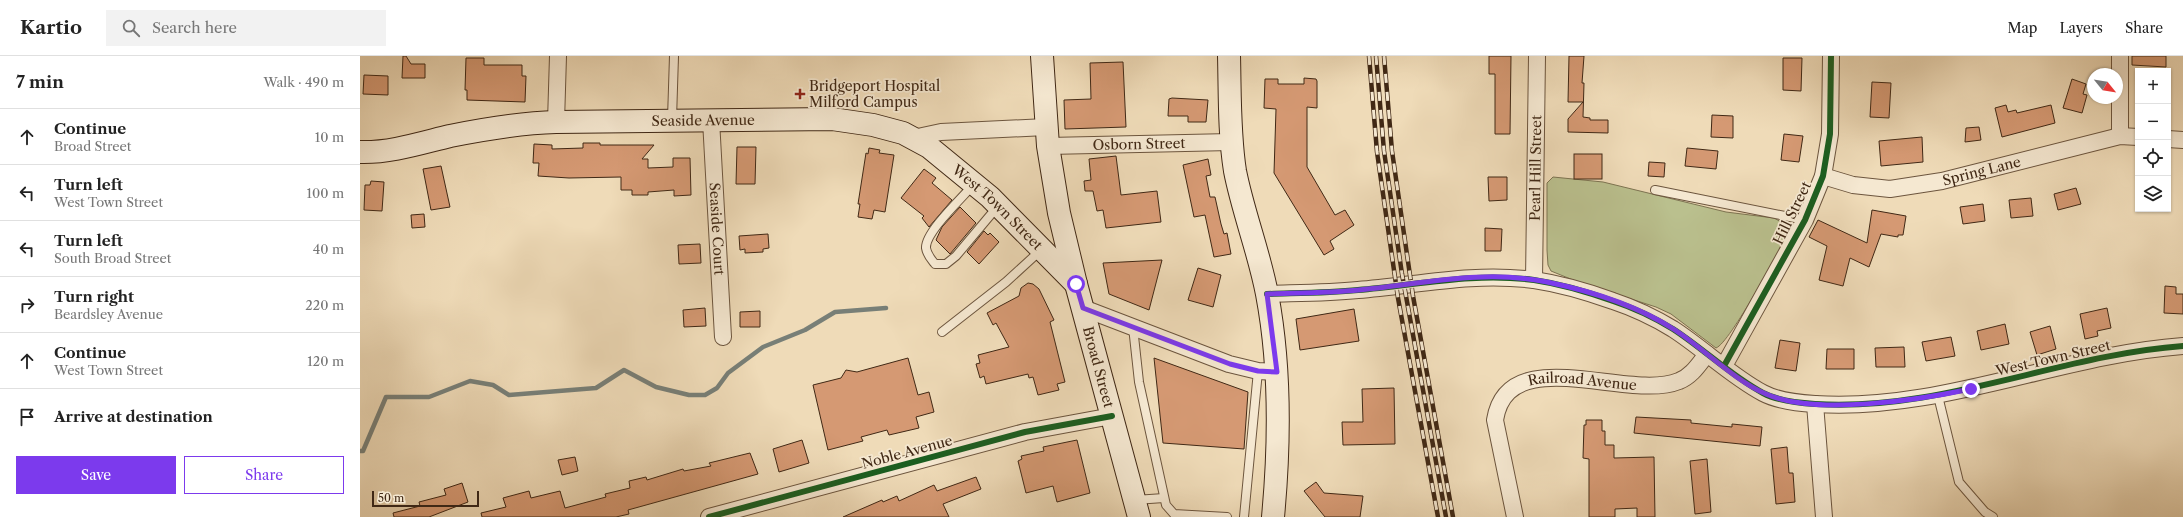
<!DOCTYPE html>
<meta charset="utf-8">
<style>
:root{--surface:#fff;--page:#f2f2f2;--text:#222;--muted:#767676;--line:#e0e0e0;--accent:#7c3aed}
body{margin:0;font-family:"Libre Caslon Text",serif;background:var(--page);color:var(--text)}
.controls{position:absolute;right:12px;top:12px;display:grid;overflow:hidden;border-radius:0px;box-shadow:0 1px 3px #0004}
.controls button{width:36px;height:36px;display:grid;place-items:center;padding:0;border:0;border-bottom:1px solid var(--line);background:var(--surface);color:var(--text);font:20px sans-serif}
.compass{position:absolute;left:1727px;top:12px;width:36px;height:36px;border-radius:50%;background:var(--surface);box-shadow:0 1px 3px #0004;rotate:120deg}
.scale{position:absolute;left:12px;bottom:10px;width:107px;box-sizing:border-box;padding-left:4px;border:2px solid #402815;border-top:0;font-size:11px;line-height:14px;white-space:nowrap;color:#402815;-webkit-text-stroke:3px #f5e8d1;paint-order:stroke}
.stop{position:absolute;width:12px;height:12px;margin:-9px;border:3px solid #7c3aed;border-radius:50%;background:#fff}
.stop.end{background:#7c3aed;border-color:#fff;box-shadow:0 1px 4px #0008}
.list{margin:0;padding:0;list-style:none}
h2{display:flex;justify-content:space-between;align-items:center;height:52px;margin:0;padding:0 16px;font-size:17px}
h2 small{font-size:13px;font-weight:400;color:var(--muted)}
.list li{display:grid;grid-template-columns:26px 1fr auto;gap:12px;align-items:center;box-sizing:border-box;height:56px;padding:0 16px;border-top:1px solid var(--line)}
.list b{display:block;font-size:15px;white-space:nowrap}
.list p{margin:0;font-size:13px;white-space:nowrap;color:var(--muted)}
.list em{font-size:13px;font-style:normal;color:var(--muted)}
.actions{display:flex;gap:8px;padding:12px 16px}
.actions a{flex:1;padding:9px 0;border:1px solid var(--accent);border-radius:0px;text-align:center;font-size:14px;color:var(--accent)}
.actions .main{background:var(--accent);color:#fff}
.icon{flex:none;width:22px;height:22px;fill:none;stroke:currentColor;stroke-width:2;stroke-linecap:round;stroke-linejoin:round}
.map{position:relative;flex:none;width:1823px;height:461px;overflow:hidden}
header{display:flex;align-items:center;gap:24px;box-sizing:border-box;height:56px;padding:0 20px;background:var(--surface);border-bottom:1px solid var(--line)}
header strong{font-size:19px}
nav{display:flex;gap:22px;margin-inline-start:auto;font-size:14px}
.search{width:280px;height:36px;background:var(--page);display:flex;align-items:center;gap:10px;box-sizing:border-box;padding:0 14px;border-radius:0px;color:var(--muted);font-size:15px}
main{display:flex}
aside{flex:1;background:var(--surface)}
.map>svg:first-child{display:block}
.green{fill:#bac08e;stroke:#7d7452}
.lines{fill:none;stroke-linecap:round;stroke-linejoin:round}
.stream{stroke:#787f77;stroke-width:4.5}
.building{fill:#d59973;stroke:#402815}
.lane-casing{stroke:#6c553e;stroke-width:10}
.street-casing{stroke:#6c553e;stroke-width:18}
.secondary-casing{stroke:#402815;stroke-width:24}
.lane{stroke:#f5e8d1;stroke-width:8}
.street{stroke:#f5e8d1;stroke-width:16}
.secondary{stroke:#f5e8d1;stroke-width:22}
.rail-casing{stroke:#402815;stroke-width:4.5}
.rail{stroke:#f5e8d1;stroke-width:3;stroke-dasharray:9;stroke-linecap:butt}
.cycleway-casing{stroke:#f5e8d1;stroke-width:8}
.cycleway{stroke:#1b5e20;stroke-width:6}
.route{stroke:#7c3aed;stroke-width:5}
.poi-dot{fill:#8f2418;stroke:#f5e8d1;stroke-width:1.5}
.labels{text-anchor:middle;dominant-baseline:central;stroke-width:3.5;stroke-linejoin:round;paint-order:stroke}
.poi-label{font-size:14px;fill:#402815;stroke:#f5e8d1;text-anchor:start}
.street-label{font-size:14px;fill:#402815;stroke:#f5e8d1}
</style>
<header>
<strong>Kartio</strong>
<div class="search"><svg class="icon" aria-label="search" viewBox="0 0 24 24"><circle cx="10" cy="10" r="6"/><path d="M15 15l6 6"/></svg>Search here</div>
<nav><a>Map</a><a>Layers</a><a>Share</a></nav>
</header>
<main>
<aside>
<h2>7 min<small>Walk · 490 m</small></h2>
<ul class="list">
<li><svg class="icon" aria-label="ahead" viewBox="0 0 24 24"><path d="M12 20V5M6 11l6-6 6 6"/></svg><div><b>Continue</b><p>Broad Street</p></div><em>10 m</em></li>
<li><svg class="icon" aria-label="left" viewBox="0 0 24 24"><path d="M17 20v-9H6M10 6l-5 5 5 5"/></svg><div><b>Turn left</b><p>West Town Street</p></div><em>100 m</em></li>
<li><svg class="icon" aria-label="left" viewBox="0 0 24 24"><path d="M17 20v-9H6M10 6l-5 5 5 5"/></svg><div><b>Turn left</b><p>South Broad Street</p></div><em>40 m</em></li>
<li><svg class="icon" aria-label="right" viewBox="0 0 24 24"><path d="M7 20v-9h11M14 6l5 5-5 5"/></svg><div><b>Turn right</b><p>Beardsley Avenue</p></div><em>220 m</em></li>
<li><svg class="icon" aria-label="ahead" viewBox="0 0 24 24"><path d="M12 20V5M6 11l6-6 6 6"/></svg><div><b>Continue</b><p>West Town Street</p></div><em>120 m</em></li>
<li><svg class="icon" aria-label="arrive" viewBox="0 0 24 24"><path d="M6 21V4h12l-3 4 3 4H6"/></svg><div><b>Arrive at destination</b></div></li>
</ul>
<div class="actions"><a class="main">Save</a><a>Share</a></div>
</aside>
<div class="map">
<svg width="1823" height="461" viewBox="0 0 1823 461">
<rect width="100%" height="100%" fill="#efdbb8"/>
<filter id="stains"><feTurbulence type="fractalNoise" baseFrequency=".005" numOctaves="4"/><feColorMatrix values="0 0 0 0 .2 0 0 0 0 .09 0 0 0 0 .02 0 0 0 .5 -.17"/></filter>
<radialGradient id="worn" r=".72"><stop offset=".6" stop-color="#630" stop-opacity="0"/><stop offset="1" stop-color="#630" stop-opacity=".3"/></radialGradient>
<path class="green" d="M 1193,121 L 1243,126 L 1366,156 L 1414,162 L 1432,172 C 1421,191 1370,287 1356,292 L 1311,258 L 1296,251 L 1218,226 L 1191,215 L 1188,209 L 1187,194 L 1187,127 Z"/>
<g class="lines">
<path class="stream" d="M 0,395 L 3,395 L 26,341 L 69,341 L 110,325 L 133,329 L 149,339 L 236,332 L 264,314 L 296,331 L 329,339 L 345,339 L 357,332 L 368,317 L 403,291 L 445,274 L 475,256 L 526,252"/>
</g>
<g class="building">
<path d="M 43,0 L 46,0 L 51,8 L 65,8 L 65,22 L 42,22 Z"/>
<path d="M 1129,0 L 1151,0 L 1150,78 L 1135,78 L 1135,18 L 1129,18 Z"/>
<path d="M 1209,0 L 1224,0 L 1222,27 L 1224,27 L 1223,61 L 1230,62 L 1230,64 L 1248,64 L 1248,77 L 1208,76 L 1208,63 L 1223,46 L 1208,46 Z"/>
<path d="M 1772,0 L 1806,0 L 1806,11 L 1772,9 Z"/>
<path d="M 106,2 L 124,2 L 124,9 L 162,9 L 162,20 L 166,20 L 165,46 L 107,44 L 107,34 L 105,34 Z"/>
<path d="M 1423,2 L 1442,2 L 1441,35 L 1423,34 Z"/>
<path d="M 763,6 L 766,71 L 705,73 L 704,44 L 731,43 L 730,7 Z"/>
<path d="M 4,19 L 28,20 L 28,39 L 3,38 Z"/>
<path d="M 944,22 L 956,23 L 957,25 L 957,52 L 947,51 L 947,111 L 975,159 L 985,154 L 994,169 L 970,185 L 974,193 L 964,199 L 914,117 L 916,53 L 904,52 L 905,23 L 918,23 L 918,28 L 944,28 Z"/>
<path d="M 1712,23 L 1726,28 L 1723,38 L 1727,39 L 1722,57 L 1703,52 Z"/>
<path d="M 1512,26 L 1531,27 L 1529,62 L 1510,61 Z"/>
<path d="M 812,42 L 848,44 L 846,66 L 828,66 L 828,60 L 808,60 L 809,43 Z"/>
<path d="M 1646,49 L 1648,56 L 1656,54 L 1657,57 L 1691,49 L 1695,67 L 1642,81 L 1635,52 Z"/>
<path d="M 1352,59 L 1373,60 L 1373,82 L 1351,81 Z"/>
<path d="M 1619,71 L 1621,84 L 1605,86 L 1606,72 Z"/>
<path d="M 1424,78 L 1443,80 L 1439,106 L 1421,104 Z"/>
<path d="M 1562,81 L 1563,106 L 1521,110 L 1519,85 Z"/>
<path d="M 223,87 L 240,87 L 240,89 L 294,89 L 282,103 L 288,103 L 288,112 L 313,111 L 313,102 L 330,102 L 331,139 L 314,140 L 314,134 L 288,136 L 288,139 L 272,139 L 272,134 L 261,134 L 261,121 L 209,122 L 178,120 L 179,107 L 173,107 L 174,88 L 192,89 L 192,93 L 223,92 Z"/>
<path d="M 377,91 L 396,91 L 395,128 L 376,128 Z"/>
<path d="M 509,92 L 520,94 L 519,97 L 534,99 L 525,156 L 514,154 L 512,163 L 498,161 L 500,148 L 498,148 L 506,97 L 508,98 Z"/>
<path d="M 1327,92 L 1358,95 L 1356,113 L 1325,110 Z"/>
<rect x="1214" y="98" width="28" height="25"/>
<path d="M 756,100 L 761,139 L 797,135 L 801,166 L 746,172 L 743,154 L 737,155 L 733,135 L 725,135 L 724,125 L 731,124 L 729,103 Z"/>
<path d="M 848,103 L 851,119 L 846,120 L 850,141 L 855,141 L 861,168 L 864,178 L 867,177 L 871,198 L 854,201 L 845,159 L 834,161 L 823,109 Z"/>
<path d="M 1289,106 L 1305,107 L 1304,121 L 1288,120 Z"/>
<path d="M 81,110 L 90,151 L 71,154 L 63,113 Z"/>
<path d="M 564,113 L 576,122 L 572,127 L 592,144 L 569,171 L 562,162 L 564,160 L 541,142 Z"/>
<path d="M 1128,121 L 1147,121 L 1147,144 L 1129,145 Z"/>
<path d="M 11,125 L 24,126 L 22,155 L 4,154 L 5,129 L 10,129 Z"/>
<path d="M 1716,132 L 1721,148 L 1698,154 L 1694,138 Z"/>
<path d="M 1671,142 L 1673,160 L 1651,162 L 1649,144 Z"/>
<path d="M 1623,148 L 1625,165 L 1603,168 L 1600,151 Z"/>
<path d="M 600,151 L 616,167 L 590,198 L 576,184 L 582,171 Z"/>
<path d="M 1512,154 L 1546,160 L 1543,179 L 1538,179 L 1538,181 L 1521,178 L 1509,211 L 1490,202 L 1483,230 L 1459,224 L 1467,190 L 1449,181 L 1458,164 L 1507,187 Z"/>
<path d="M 64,158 L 65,171 L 52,172 L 51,159 Z"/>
<path d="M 1125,172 L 1142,173 L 1141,195 L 1125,195 Z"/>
<path d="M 624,175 L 628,179 L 630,177 L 639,186 L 619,208 L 607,196 Z"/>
<path d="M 408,178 L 409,192 L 403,193 L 403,196 L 385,197 L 385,193 L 380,194 L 379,180 Z"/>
<path d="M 340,188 L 341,207 L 319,208 L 318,189 Z"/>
<path d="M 802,204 L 789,254 L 749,238 L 743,207 Z"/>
<path d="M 838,212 L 861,219 L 853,251 L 828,244 Z"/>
<path d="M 668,227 L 673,228 L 679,233 L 694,264 L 690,266 L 705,326 L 697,328 L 699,334 L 678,339 L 673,321 L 669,322 L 668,318 L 626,328 L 624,320 L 620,322 L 616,308 L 620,307 L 618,299 L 649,291 L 636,267 L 633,269 L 627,257 L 659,240 L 661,232 Z"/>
<path d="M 1805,230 L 1816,231 L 1816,238 L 1823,238 L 1823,258 L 1804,257 Z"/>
<path d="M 345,252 L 346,270 L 324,271 L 323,254 Z"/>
<path d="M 1747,252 L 1751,272 L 1737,275 L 1738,280 L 1725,283 L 1720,258 Z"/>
<path d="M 994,253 L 999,285 L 940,294 L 936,263 Z"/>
<path d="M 400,255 L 400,271 L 380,271 L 380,256 Z"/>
<path d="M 1645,268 L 1649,288 L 1621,294 L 1617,275 Z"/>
<path d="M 1690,270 L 1696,293 L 1677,299 L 1670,276 Z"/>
<path d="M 1591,281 L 1595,300 L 1566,305 L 1562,286 Z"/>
<path d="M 1420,284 L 1440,287 L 1436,315 L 1415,312 Z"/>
<path d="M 1544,291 L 1545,311 L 1516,311 L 1515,292 Z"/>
<path d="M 1467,293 L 1494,293 L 1494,313 L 1466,313 Z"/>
<path d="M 548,302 L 558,339 L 569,336 L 574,356 L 556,361 L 559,372 L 529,379 L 527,374 L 501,381 L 503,385 L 468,394 L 453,329 L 481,322 L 486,314 L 497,316 Z"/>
<path d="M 794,302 L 888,336 L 884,393 L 803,387 Z"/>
<path d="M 1034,332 L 1035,388 L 983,389 L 982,366 L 1003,366 L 1002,333 Z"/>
<path d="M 1276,361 L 1331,364 L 1331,367 L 1372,371 L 1372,368 L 1402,371 L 1400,390 L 1274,377 Z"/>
<path d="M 1226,364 L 1242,364 L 1242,375 L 1245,375 L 1245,389 L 1254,389 L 1254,402 L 1294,401 L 1295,461 L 1277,461 L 1277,452 L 1255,453 L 1255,461 L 1229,461 L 1229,403 L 1223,402 L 1224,369 L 1226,369 Z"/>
<path d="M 442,384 L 449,407 L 419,416 L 413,393 Z"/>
<path d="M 717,384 L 730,437 L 697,446 L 693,430 L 666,437 L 658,405 L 662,403 L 661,400 L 684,395 L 683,391 Z"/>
<path d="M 1427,391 L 1429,417 L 1433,417 L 1435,446 L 1416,448 L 1411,393 Z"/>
<path d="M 390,397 L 398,418 L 268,454 L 269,458 L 256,461 L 122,461 L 121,457 L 146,451 L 143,442 L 169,435 L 171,442 L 200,435 L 205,452 L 246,441 L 245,438 L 270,432 L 269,425 L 286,421 L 287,424 L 323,413 L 324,415 L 351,410 L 349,407 Z"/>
<path d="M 215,401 L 218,415 L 202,419 L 198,404 Z"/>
<path d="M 1347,403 L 1351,456 L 1335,458 L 1330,405 Z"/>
<path d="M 616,421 L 621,433 L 583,448 L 589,461 L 483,461 L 522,444 L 523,446 L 537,440 L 539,445 L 574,429 L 577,435 Z"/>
<path d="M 956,426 L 964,437 L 1003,440 L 1000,461 L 965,461 L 944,435 Z"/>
<path d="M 102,427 L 108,446 L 69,461 L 34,461 L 33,457 L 60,450 L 59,446 L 86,439 L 84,433 Z"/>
</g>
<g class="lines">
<g class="lane-casing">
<g id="lane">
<path d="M 312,63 L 314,0"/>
<path d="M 614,128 C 603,141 565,176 566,192 C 567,199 571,203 575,208 L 586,208 L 596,200 L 638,150"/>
<path d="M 1295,134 L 1445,164"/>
<path d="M 773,271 L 779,326 L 806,449 L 814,458 L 867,461"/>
<path d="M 582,276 L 646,226 L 681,194"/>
<path d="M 1578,340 L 1599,426 L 1625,456 L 1633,461"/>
<path d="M 775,444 L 804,442"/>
<path d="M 884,461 L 898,315"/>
</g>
</g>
<g class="street-casing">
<g id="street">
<path id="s1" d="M 351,64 L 363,281"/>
<path d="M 196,66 L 198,0"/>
<path d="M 1760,80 L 1760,0"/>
<path d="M 553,82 L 581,76 L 686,71"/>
<path d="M 1808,83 L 1823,84"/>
<path id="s2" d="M 688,90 L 871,86"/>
<path id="s3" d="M 1463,120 L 1493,129 L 1530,133 L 1582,125 L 1760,80 L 1778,81"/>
<path id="s4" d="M 1174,224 L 1177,0"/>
<path d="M 907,238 C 937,237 968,237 998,234 C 1058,229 1113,216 1174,224 C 1201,228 1228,236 1253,245 C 1274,252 1295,262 1313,273 C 1344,293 1371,320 1403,337 C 1418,345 1438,347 1455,348 C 1581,356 1699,299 1823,290"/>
<path d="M 723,252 L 869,308 L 898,315 L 917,316"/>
<path d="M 1364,310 L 1445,164 L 1463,120 L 1470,78 L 1471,0"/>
<path d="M 1455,348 L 1464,461"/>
<path d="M 349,461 L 665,376 L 752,360"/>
<path id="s5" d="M 1155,461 L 1135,364 C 1148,284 1268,346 1319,325 C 1332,320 1339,308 1347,298"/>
</g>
</g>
<g class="secondary-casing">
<g id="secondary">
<path id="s6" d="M 682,0 L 688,90 L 699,157 L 716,228 L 779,461"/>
<path d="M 869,0 C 870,38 869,77 875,115 C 883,156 899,196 907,238 C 921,312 920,386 913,461"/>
<path id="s7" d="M 0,96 C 30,97 61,87 90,80 C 125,73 160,67 196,66 L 472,63 L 513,69 L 543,77 L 569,91 L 630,141 L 716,228"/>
</g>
</g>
<use href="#lane" class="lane"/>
<use href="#street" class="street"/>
<use href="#secondary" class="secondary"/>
<g class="rail-casing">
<g id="rail">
<path d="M 1009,0 L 1017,96 L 1038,242 L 1078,461"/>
<path d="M 1016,0 L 1024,95 L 1042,218 L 1086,461"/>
<path d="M 1024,0 L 1032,95 L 1053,240 L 1093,461"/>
</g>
</g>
<use href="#rail" class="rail"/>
<g class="cycleway-casing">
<g id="cycleway">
<path d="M 907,238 C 937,237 968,237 998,234 C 1058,229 1113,216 1174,224 C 1201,228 1228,236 1253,245 C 1274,252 1295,262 1313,273 C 1344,293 1371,320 1403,337 C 1418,345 1438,347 1455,348 C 1581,356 1699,299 1823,290"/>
<path d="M 1364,310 L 1445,164 L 1463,120 L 1470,78 L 1471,0"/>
<path d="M 349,461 L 665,376 L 752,360"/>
</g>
</g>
<use href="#cycleway" class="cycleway"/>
</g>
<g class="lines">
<path class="route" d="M 716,228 L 723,252 L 870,308 L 898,315 L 917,316 L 907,238 C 937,237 969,237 999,234 C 1062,228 1124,213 1187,226 C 1231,235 1278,250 1315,274 C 1344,293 1375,325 1406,338 C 1455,360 1558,344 1611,333"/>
</g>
<path class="poi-dot" d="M438 32h4v4h4v4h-4v4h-4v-4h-4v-4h4z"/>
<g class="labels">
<g class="poi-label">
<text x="449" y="30">Bridgeport Hospital<tspan x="449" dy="16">Milford Campus</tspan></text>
</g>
<g class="street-label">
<text stroke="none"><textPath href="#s7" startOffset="346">Seaside Avenue</textPath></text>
<text stroke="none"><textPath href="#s2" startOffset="91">Osborn Street</textPath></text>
<text stroke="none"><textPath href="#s4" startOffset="112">Pearl Hill Street</textPath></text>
<text stroke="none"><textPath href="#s3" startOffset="162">Spring Lane</textPath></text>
<text stroke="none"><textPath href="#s7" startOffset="668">West Town Street</textPath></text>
<text transform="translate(1432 157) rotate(-64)">Hill Street</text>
<text stroke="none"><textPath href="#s1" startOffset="109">Seaside Court</textPath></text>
<text transform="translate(1693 302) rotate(-13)">West Town Street</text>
<text stroke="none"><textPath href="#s6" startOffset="317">Broad Street</textPath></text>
<text stroke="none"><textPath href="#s5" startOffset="208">Railroad Avenue</textPath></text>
<text transform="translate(547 396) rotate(-15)">Noble Avenue</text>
</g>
</g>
<rect width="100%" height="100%" filter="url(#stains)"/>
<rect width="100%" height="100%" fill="url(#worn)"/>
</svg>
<div class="controls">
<button>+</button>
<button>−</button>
<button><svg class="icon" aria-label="locate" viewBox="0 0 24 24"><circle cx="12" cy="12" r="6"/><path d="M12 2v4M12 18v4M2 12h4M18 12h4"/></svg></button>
<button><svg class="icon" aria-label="layers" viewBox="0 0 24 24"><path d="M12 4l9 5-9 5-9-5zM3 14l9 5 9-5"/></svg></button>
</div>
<svg class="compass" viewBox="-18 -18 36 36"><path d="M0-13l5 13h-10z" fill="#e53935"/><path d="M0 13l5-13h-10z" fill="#767676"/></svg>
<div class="scale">50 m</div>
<div class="stop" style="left:716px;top:228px"></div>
<div class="stop end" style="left:1611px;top:333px"></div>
</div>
</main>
